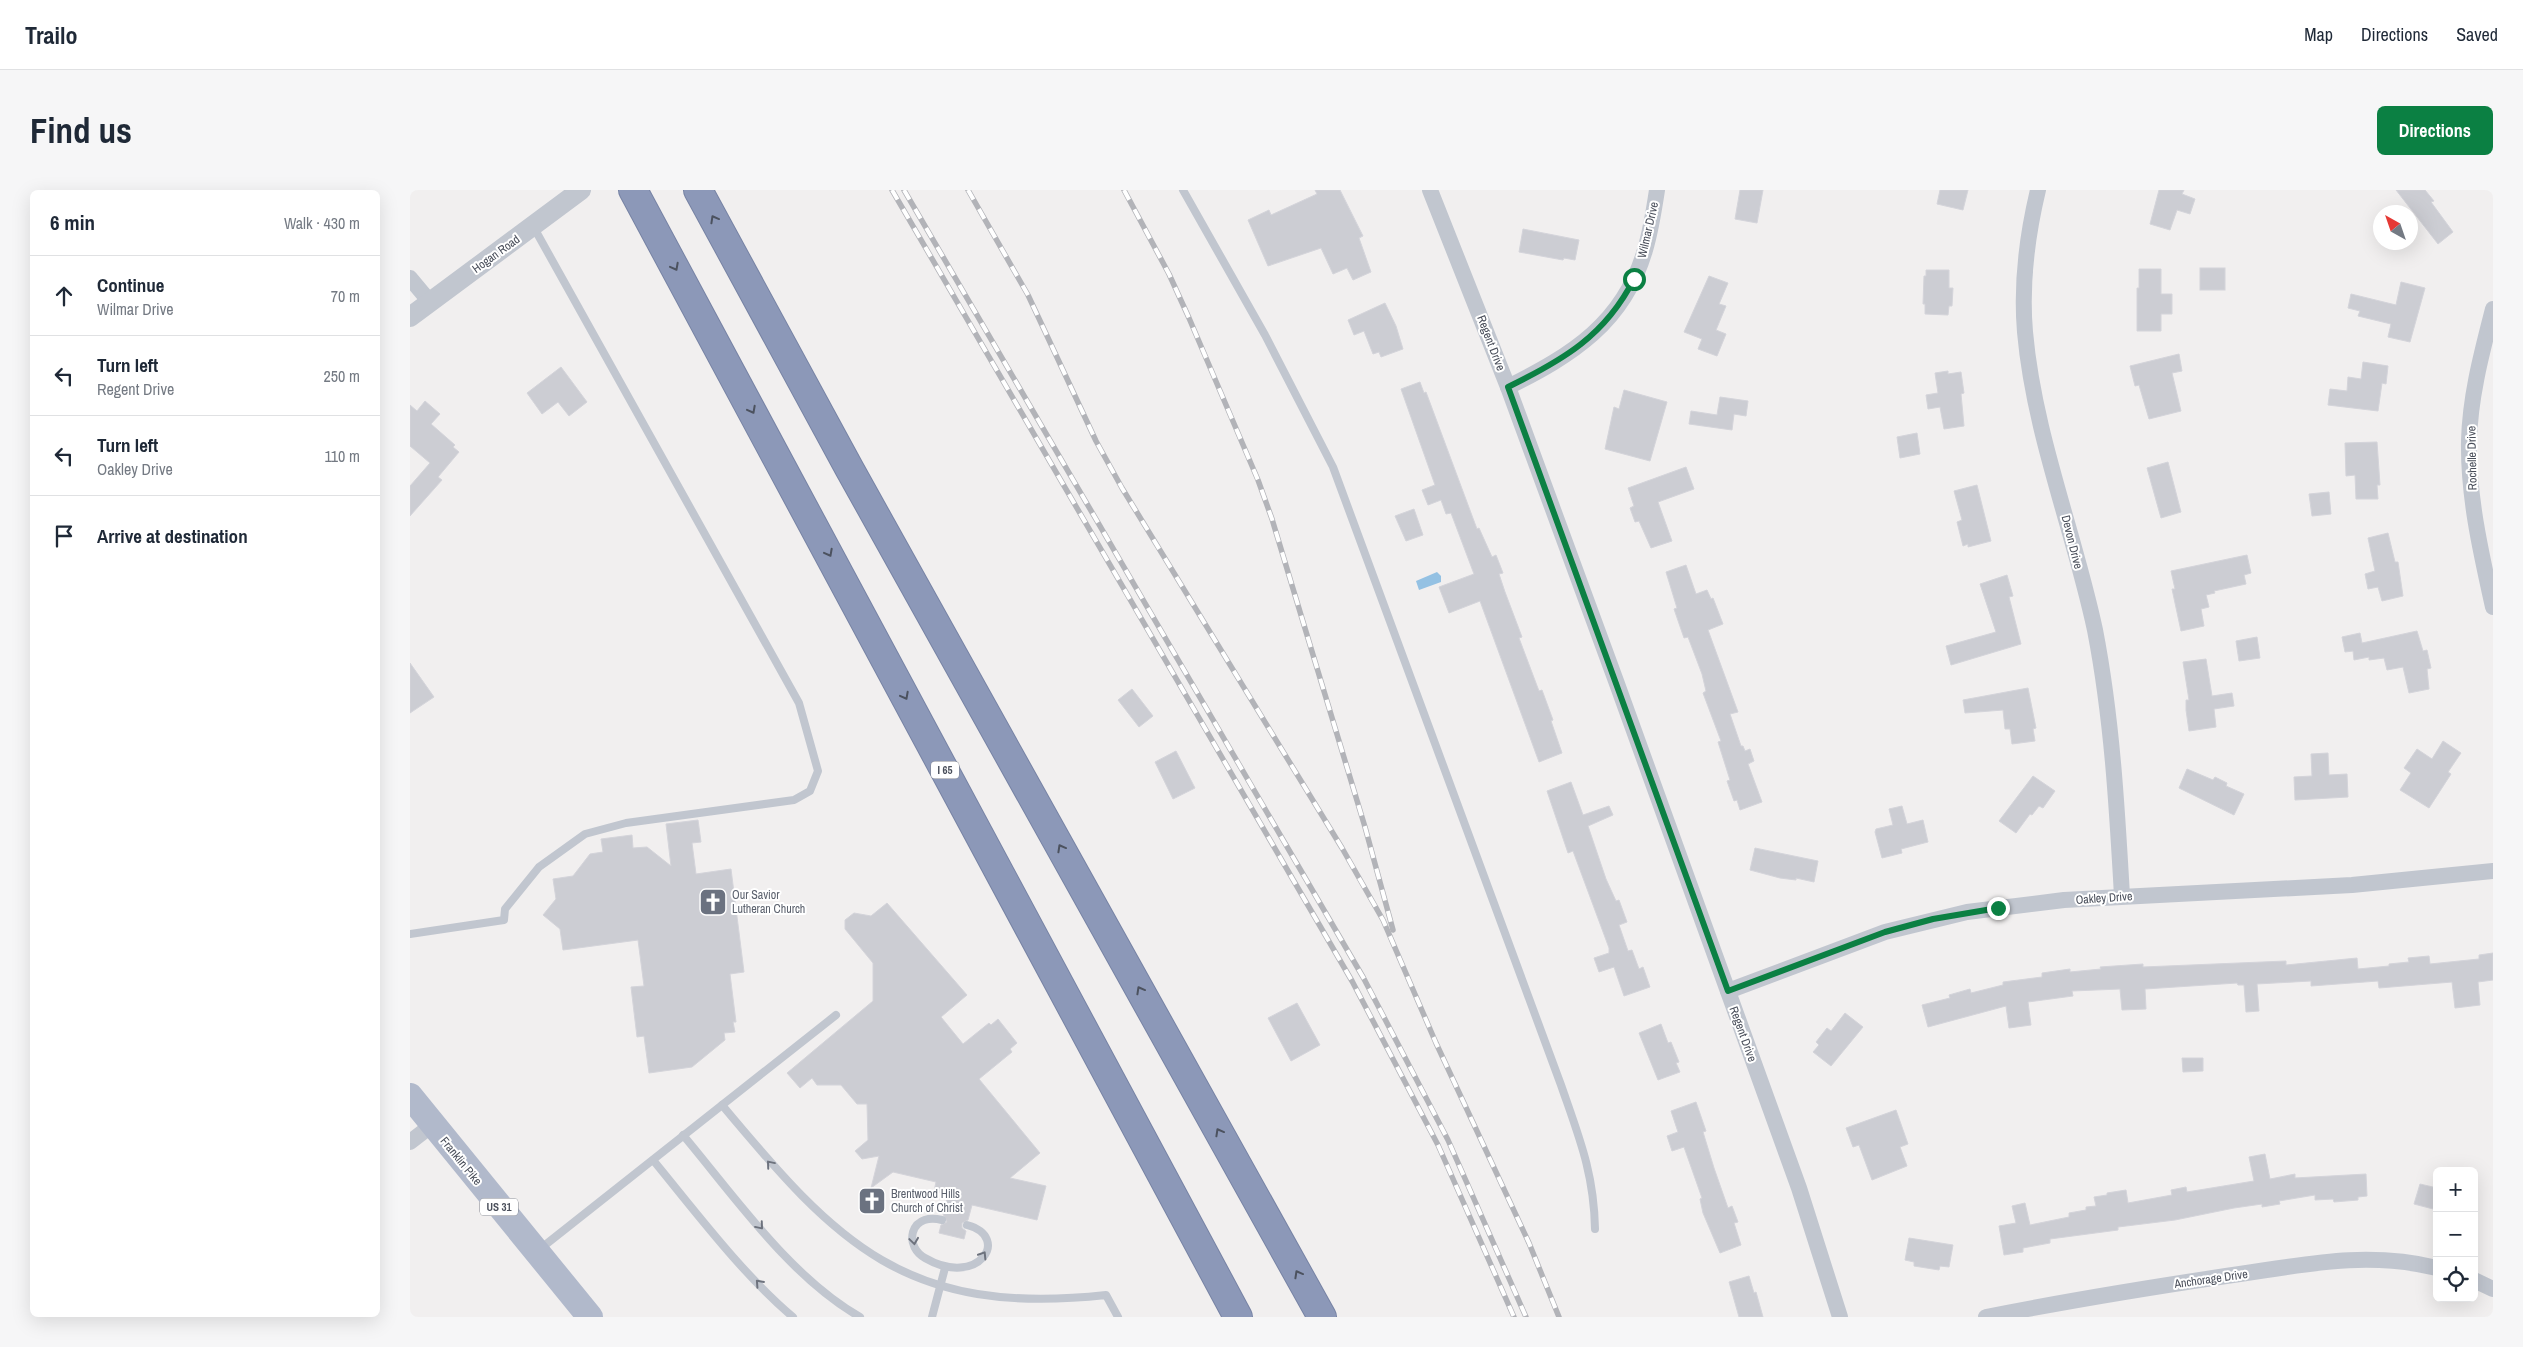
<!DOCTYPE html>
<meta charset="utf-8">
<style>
:root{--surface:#fff;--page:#f6f6f7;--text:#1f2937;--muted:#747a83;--line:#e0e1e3;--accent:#0b8043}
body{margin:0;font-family:"Archivo Narrow",sans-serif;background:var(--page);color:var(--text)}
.controls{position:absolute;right:15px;bottom:15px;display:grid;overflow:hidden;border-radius:8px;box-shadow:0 5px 20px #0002}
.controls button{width:45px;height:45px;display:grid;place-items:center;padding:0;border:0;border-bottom:1px solid var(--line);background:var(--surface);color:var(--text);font:25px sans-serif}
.compass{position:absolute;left:1963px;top:15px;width:45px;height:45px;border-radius:50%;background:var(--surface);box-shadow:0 5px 20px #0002;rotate:320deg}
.stop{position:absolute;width:15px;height:15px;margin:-11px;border:4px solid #0b8043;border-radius:50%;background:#fff}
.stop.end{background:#0b8043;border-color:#fff;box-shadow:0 1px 5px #0008}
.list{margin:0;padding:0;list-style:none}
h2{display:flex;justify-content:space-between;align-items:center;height:65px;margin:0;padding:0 20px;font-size:21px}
h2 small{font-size:16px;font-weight:400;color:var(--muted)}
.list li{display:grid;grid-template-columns:32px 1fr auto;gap:15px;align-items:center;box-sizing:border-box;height:80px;padding:0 20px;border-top:1px solid var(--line)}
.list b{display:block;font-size:19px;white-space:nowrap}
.list p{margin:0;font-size:16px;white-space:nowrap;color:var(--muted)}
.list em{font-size:16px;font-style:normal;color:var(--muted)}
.icon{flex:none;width:28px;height:28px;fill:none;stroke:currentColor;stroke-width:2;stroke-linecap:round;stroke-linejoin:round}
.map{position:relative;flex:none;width:2083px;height:1127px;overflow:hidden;border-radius:8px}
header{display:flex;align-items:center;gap:30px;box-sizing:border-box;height:70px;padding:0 25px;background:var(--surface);border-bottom:1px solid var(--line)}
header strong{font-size:24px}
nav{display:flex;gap:28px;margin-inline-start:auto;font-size:18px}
.intro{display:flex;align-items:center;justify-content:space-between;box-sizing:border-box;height:120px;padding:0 30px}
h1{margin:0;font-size:35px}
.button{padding:12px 22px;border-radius:8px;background:var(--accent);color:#fff;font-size:18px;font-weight:700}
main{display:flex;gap:30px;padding:0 30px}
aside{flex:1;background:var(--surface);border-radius:8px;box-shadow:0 5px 20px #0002}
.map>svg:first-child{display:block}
.water{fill:#94c1e3}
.building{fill:#cccdd3;stroke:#d4d4da}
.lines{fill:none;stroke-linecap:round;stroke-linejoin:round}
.motorway-casing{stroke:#7783a4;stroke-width:30}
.service{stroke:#c1c6cf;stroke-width:8}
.minor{stroke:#c1c6cf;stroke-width:16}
.tertiary{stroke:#c1c6cf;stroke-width:20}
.primary{stroke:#b1b9cb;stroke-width:26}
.motorway{stroke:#8c98b8;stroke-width:28}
.rail-casing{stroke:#b2b3b8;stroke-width:5.5}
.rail{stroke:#fff;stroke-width:4;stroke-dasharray:11;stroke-linecap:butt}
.oneway{stroke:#4c525f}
.oneway2{stroke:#6d727d}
.route{stroke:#0b8043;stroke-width:6}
.labels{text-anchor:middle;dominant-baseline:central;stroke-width:4;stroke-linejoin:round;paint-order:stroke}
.shield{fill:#fff;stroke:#80838c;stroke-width:1}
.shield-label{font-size:11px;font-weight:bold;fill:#494e5a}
.street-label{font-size:12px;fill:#494e5a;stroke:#fff}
.worship-label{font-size:12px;fill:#5b616d;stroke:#fff;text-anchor:start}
</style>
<header>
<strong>Trailo</strong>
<nav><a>Map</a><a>Directions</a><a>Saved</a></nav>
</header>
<div class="intro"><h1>Find us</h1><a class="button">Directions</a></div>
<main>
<aside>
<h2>6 min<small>Walk · 430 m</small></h2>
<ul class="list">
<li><svg class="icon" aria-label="ahead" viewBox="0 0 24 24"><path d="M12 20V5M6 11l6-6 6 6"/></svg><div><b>Continue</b><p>Wilmar Drive</p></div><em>70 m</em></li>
<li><svg class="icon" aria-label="left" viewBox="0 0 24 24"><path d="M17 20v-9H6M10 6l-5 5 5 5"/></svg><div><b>Turn left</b><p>Regent Drive</p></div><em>250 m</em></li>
<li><svg class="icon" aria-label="left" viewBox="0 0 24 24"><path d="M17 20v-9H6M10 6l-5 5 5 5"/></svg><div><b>Turn left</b><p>Oakley Drive</p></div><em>110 m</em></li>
<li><svg class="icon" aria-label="arrive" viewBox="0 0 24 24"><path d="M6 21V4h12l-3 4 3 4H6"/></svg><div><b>Arrive at destination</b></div></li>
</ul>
</aside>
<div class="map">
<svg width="2083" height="1127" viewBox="0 0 2083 1127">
<rect width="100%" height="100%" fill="#f1efef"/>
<path class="water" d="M 1027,382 L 1031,386 L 1031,392 L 1009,400 L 1006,391 Z"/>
<g class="building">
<path d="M 905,0 L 930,0 L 953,46 L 949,48 L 961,82 L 943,90 L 937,78 L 923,84 L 911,58 L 858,76 L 838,30 L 859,20 L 861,25 L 907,4 Z"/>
<path d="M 1330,0 L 1353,0 L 1347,33 L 1325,29 Z"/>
<path d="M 1530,0 L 1558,0 L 1553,20 L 1527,14 Z"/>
<path d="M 1749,0 L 1774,0 L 1772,4 L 1785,9 L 1780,24 L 1767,20 L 1760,40 L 1740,34 Z"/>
<path d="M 1986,0 L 2015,0 L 2024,11 L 2021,12 L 2043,42 L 2028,54 Z"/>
<path d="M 1113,39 L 1169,50 L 1165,70 L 1154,68 L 1153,70 L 1109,62 Z"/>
<rect x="1790" y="78" width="25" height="22"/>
<path d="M 1729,79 L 1751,79 L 1751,104 L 1762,104 L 1762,124 L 1751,124 L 1751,141 L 1727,141 L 1727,98 L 1729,98 Z"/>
<path d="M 1516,80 L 1539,80 L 1539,98 L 1543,98 L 1542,116 L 1539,116 L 1538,125 L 1515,124 L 1515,114 L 1513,114 L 1514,86 L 1516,86 Z"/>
<path d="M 1299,86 L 1318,93 L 1309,114 L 1316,116 L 1306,140 L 1316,144 L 1307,166 L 1288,159 L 1292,149 L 1274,142 Z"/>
<path d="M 1991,92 L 2015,98 L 2000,152 L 1978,147 L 1981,134 L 1948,126 L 1950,121 L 1938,118 L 1941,104 L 1986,115 Z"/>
<path d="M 975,113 L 986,136 L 993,159 L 971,167 L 969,162 L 963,164 L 954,141 L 944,145 L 938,130 Z"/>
<path d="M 1769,164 L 1772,181 L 1762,183 L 1771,221 L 1739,229 L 1729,195 L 1725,196 L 1720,176 Z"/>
<path d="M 1953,172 L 1978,176 L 1976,194 L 1972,193 L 1968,221 L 1918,215 L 1920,199 L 1937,201 L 1938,187 L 1951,189 Z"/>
<path d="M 151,177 L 177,212 L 159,226 L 148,212 L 132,224 L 117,203 Z"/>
<path d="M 1538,181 L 1538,184 L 1551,182 L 1554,203 L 1551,204 L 1554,236 L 1534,239 L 1530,217 L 1518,219 L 1516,205 L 1528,203 L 1525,183 Z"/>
<path d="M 1010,192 L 1014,203 L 1016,202 L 1067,339 L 1069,338 L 1082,367 L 1086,365 L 1093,383 L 1089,384 L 1095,402 L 1112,447 L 1109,448 L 1129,501 L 1132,500 L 1143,530 L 1141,531 L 1152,563 L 1129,572 L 1070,411 L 1039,423 L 1029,397 L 1064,384 L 1041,323 L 1036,324 L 1031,310 L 1018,315 L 1012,300 L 1025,295 L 991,199 Z"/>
<path d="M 1214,200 L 1257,212 L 1240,271 L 1195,259 L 1204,217 L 1209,219 Z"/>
<path d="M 1310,207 L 1338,211 L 1336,226 L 1324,224 L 1322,240 L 1279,234 L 1281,221 L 1307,225 Z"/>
<path d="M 15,211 L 30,224 L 21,234 L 45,255 L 43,257 L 49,262 L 28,287 L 32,290 L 0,326 L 0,296 L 20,273 L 0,256 L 0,215 L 7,221 Z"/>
<path d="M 1507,243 L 1510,264 L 1490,268 L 1487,247 Z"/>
<path d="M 1967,252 L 1970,295 L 1967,295 L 1968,309 L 1946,309 L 1945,285 L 1936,286 L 1935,253 Z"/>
<path d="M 1758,272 L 1771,322 L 1751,328 L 1737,278 Z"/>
<path d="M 1276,277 L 1284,299 L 1248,312 L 1262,351 L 1241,358 L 1229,331 L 1225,332 L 1220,318 L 1224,316 L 1218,298 Z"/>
<path d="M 1567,295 L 1581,351 L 1558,357 L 1558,354 L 1553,356 L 1547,332 L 1552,330 L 1544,301 Z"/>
<path d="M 1919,302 L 1921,324 L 1902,326 L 1899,304 Z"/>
<path d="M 1004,319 L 1013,345 L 996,351 L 985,326 Z"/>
<path d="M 1978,343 L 1985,372 L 1988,372 L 1993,406 L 1972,411 L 1968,397 L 1958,399 L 1955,384 L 1965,381 L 1958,348 Z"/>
<path d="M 1837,365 L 1841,383 L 1834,385 L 1836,394 L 1804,401 L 1805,403 L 1796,405 L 1799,417 L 1791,419 L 1794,436 L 1771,441 L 1762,399 L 1765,399 L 1761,381 Z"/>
<path d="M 1276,375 L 1286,404 L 1297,400 L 1301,409 L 1303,408 L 1313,434 L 1298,440 L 1328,522 L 1320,524 L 1331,556 L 1333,556 L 1335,561 L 1340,559 L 1344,571 L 1338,574 L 1352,612 L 1330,620 L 1327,610 L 1324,611 L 1317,591 L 1320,590 L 1308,552 L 1311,551 L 1293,503 L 1296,501 L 1292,484 L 1278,447 L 1274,448 L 1264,419 L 1267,418 L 1256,382 Z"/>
<path d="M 1597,385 L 1603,406 L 1599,407 L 1611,454 L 1541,475 L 1536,456 L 1586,442 L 1570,394 Z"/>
<path d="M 2007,441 L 2013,461 L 2017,460 L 2021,478 L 2017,479 L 2019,499 L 1999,503 L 1993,477 L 1977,480 L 1974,468 L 1959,470 L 1959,467 L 1944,470 L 1943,461 L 1935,462 L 1932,447 L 1950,443 L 1952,453 Z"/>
<path d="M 1847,447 L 1850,468 L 1829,471 L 1826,451 Z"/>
<path d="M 1796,469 L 1802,506 L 1822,503 L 1824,516 L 1804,519 L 1806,537 L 1779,541 L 1776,520 L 1776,510 L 1779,510 L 1773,472 Z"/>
<path d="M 0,473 L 24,507 L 0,523 Z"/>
<path d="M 1618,498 L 1626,538 L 1623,539 L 1625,551 L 1602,554 L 1600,539 L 1595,539 L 1593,520 L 1555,523 L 1553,510 Z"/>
<path d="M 722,499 L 743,526 L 729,537 L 708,510 Z"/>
<path d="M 2033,551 L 2051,563 L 2038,582 L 2041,584 L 2019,618 L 1990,600 L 2001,583 L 1994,578 L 2007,559 L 2022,569 Z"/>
<path d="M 766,561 L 785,598 L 763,609 L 745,572 Z"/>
<path d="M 1918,563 L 1919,585 L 1937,584 L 1938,607 L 1885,610 L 1884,587 L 1902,586 L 1901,564 Z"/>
<path d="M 1777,579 L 1803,590 L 1805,587 L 1817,593 L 1816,596 L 1834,604 L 1824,625 L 1769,598 Z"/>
<path d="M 1623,586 L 1645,601 L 1633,618 L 1629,616 L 1622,625 L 1620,624 L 1606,643 L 1589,631 Z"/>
<path d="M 1161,592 L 1173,625 L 1199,616 L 1203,625 L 1178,636 L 1196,689 L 1206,711 L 1209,710 L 1217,732 L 1209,735 L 1218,761 L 1222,760 L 1229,779 L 1233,777 L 1240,797 L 1214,806 L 1204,777 L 1189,782 L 1184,768 L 1199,763 L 1199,758 L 1163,661 L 1158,663 L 1137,601 Z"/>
<path d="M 1492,616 L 1497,634 L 1513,630 L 1518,652 L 1491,659 L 1492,663 L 1472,668 L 1465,642 L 1466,639 L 1483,635 L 1479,619 Z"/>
<path d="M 288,630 L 291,652 L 282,653 L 286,684 L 321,679 L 334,782 L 320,784 L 326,832 L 323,832 L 325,842 L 314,843 L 315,850 L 282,877 L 239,883 L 234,846 L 227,847 L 221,797 L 234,796 L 228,750 L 153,760 L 150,739 L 133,725 L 146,709 L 143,689 L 163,686 L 180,664 L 193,662 L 191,649 L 222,645 L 223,658 L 237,657 L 261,676 L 256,634 Z"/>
<path d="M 1345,658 L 1408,671 L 1404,692 L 1386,688 L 1386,690 L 1370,688 L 1340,680 Z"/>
<path d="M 477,713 L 557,805 L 531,827 L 553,854 L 579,833 L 581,835 L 588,829 L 607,853 L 600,859 L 602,862 L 569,889 L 630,963 L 600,988 L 636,996 L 627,1030 L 562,1015 L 558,1030 L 552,1033 L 552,1038 L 556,1041 L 554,1049 L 529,1043 L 531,1035 L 537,1032 L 533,1024 L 538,1004 L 524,1001 L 526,992 L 483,982 L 461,998 L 469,966 L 452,969 L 445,961 L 458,950 L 457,914 L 447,914 L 431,895 L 407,895 L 402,888 L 390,898 L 377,883 L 463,811 L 463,773 L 435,739 L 435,730 L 444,723 L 461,726 Z"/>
<path d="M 2083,763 L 2083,790 L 2068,792 L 2070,815 L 2045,818 L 2042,792 L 1969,798 L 1968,791 L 1901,796 L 1901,791 L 1847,794 L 1849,821 L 1836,822 L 1834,795 L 1828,795 L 1827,793 L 1735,799 L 1736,819 L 1712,820 L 1710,799 L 1662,801 L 1663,806 L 1618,812 L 1621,835 L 1599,838 L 1596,816 L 1518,837 L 1512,815 L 1540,808 L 1539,805 L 1560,799 L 1561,803 L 1593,795 L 1593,792 L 1632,787 L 1632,783 L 1660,779 L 1660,782 L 1691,779 L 1690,777 L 1733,774 L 1733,777 L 1876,771 L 1876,775 L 1947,768 L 1948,779 L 1979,776 L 1979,774 L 1999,772 L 1998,768 L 2019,766 L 2020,774 L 2069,769 L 2069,765 Z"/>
<path d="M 887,813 L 910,855 L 881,871 L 858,828 Z"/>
<path d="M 1435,823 L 1453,837 L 1421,876 L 1403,862 L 1409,855 L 1406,852 L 1417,838 L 1421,841 Z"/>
<path d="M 1251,834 L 1258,853 L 1261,852 L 1269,872 L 1266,873 L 1270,882 L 1248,890 L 1229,843 Z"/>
<path d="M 1772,868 L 1793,868 L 1793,881 L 1773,882 Z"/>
<path d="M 1286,912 L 1296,941 L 1293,942 L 1304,978 L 1318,1018 L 1322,1016 L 1328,1032 L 1324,1033 L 1331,1055 L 1310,1063 L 1293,1023 L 1290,1009 L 1292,1008 L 1274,957 L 1262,961 L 1257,946 L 1268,942 L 1261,921 Z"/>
<path d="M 1486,920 L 1498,954 L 1490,957 L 1497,976 L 1462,990 L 1449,955 L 1443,957 L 1436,938 Z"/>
<path d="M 1855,964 L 1860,989 L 1885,984 L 1885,988 L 1956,984 L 1957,1006 L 1948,1007 L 1948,1010 L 1924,1012 L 1923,1009 L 1905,1010 L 1905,1005 L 1869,1011 L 1870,1014 L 1852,1017 L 1852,1014 L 1824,1018 L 1765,1030 L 1708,1037 L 1708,1040 L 1640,1049 L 1640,1053 L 1613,1058 L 1613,1062 L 1594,1065 L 1589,1036 L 1606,1033 L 1602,1016 L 1615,1013 L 1620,1035 L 1659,1027 L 1659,1023 L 1676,1020 L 1676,1017 L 1686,1016 L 1684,1007 L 1697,1005 L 1697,1003 L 1716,1000 L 1718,1013 L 1762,1005 L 1761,1000 L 1776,997 L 1777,1002 L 1844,991 L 1839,967 Z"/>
<path d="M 2010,994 L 2027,998 L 2027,1020 L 2004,1014 Z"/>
<path d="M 1499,1048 L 1543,1055 L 1539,1077 L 1530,1076 L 1529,1080 L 1504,1076 L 1504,1072 L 1495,1070 Z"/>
<path d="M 1339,1086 L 1344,1103 L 1346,1102 L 1353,1127 L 1329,1127 L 1319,1092 Z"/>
</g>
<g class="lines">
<g class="motorway-casing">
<g id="motorway">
<path d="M 223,0 L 828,1127"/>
<path d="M 288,0 L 439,278 L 912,1127"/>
</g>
</g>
<g class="service">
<path d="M 773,0 L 855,145 L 923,277 L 1151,895 C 1169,947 1184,983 1185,1039"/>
<path d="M 0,744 L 94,730 L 95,719 L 129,677 L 175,644 L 216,633 L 384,610 L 400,601 L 408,581 L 389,513 L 123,36"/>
<path d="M 312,915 C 427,1053 495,1127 696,1105 L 708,1127"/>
<path d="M 273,945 C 325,1007 380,1087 450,1127"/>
<path d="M 243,970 C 285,1021 333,1085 383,1127"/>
<path d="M 532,1030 C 520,1027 507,1029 503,1042 C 500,1053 506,1063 515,1068 C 568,1099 602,1047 557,1035"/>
<path d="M 130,1059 L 426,825"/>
<path d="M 522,1127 L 535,1078"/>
</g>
<g class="minor">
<path d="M 1020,0 L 1098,197 L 1206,491 L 1389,998 L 1430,1127"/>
<path d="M 1628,0 C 1617,46 1611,95 1615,142 C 1624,244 1664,341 1685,440 C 1702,528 1707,617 1712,706"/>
<path d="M 0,88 L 20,112"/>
<path d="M 2083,119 C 2072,162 2060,206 2059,251 C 2058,307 2071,363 2083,417"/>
<path d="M 1098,197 C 1162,165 1214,133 1235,60 C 1241,40 1244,20 1247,0"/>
<path d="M 1318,801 L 1475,742 L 1557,722 L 1654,710 L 1942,695 L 2083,681"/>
<path d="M 0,952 L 22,935"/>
<path d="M 2064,1090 L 2083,1099"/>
<path d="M 1576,1127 C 1656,1111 1736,1098 1816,1086 C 1889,1076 1953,1060 2027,1078"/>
</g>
<path class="tertiary" d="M 0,127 L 171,0"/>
<path class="primary" d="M 0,906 L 180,1127"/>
<use href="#motorway" class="motorway"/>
<g class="rail-casing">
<g id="rail">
<path d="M 482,0 L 942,791 L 1028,955 L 1104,1127"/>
<path d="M 494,0 L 953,787 L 1038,950 L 1116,1127"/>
<path d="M 558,0 L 618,105 L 686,251 L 712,298 L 932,658 L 973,730 L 1026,853 L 1119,1053 L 1149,1127"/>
<path d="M 714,0 L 759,84 L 779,128 L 848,290 L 862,329 L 955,637 L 983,740"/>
</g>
</g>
<use href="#rail" class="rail"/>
</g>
<defs><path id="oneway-chevron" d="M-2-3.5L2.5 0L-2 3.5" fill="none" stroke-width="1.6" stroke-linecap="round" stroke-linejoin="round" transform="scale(1.25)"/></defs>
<g class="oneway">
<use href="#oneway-chevron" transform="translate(304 29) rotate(-119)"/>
<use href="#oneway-chevron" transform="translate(265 77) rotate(62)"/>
<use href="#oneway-chevron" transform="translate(342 220) rotate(62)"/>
<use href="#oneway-chevron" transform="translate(419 363) rotate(62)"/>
<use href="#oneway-chevron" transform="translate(495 506) rotate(62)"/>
<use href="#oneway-chevron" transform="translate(651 658) rotate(-119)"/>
<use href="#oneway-chevron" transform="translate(730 800) rotate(-119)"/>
<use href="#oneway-chevron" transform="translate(809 942) rotate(-119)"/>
<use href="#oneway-chevron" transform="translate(888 1084) rotate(-119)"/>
</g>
<g class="oneway2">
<use href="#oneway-chevron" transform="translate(360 974) rotate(-130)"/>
<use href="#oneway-chevron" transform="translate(350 1036) rotate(50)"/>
<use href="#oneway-chevron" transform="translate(504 1051) rotate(82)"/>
<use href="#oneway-chevron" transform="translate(573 1065) rotate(-58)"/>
<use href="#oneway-chevron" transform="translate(349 1093) rotate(-132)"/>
</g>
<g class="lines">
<path class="route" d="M 1224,89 C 1195,146 1153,170 1098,197 L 1318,801 L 1475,742 L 1523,729 L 1588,718"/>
</g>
<defs>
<g id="church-square" transform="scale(1.4375)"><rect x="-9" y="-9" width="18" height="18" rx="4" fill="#6b7280" stroke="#fff"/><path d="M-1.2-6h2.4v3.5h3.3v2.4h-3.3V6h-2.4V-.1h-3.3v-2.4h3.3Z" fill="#fff"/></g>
</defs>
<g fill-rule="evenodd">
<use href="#church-square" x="303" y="712"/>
<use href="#church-square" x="462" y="1011"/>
</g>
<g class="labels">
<g class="shield">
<rect x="521" y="571.5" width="28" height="17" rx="4"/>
<rect x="70" y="1008.5" width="38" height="17" rx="4"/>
</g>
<g class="shield-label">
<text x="535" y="580">I 65</text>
<text x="89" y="1017">US 31</text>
</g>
<g class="street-label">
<text transform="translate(1238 40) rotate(-77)">Wilmar Drive</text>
<text transform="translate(86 64) rotate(-36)">Hogan Road</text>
<text transform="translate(1081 153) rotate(69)">Regent Drive</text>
<text transform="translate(2062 268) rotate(-91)">Rochelle Drive</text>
<text transform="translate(1662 352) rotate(76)">Devon Drive</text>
<text transform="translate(1694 708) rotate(-4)">Oakley Drive</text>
<text transform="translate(1333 844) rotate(70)">Regent Drive</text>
<text transform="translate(51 971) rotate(51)">Franklin Pike</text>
<text transform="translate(1801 1089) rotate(-8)">Anchorage Drive</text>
</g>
<g class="worship-label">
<text x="322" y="705">Our Savior<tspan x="322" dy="14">Lutheran Church</tspan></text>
<text x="481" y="1004">Brentwood Hills<tspan x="481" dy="14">Church of Christ</tspan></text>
</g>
</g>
</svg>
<div class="controls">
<button>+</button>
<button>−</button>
<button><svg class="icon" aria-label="locate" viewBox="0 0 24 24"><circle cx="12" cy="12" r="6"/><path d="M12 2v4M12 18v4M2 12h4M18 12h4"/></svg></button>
</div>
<svg class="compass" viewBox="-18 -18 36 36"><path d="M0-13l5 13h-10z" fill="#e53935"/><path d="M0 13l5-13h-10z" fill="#747a83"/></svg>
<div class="stop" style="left:1224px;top:89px"></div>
<div class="stop end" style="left:1588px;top:718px"></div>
</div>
</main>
